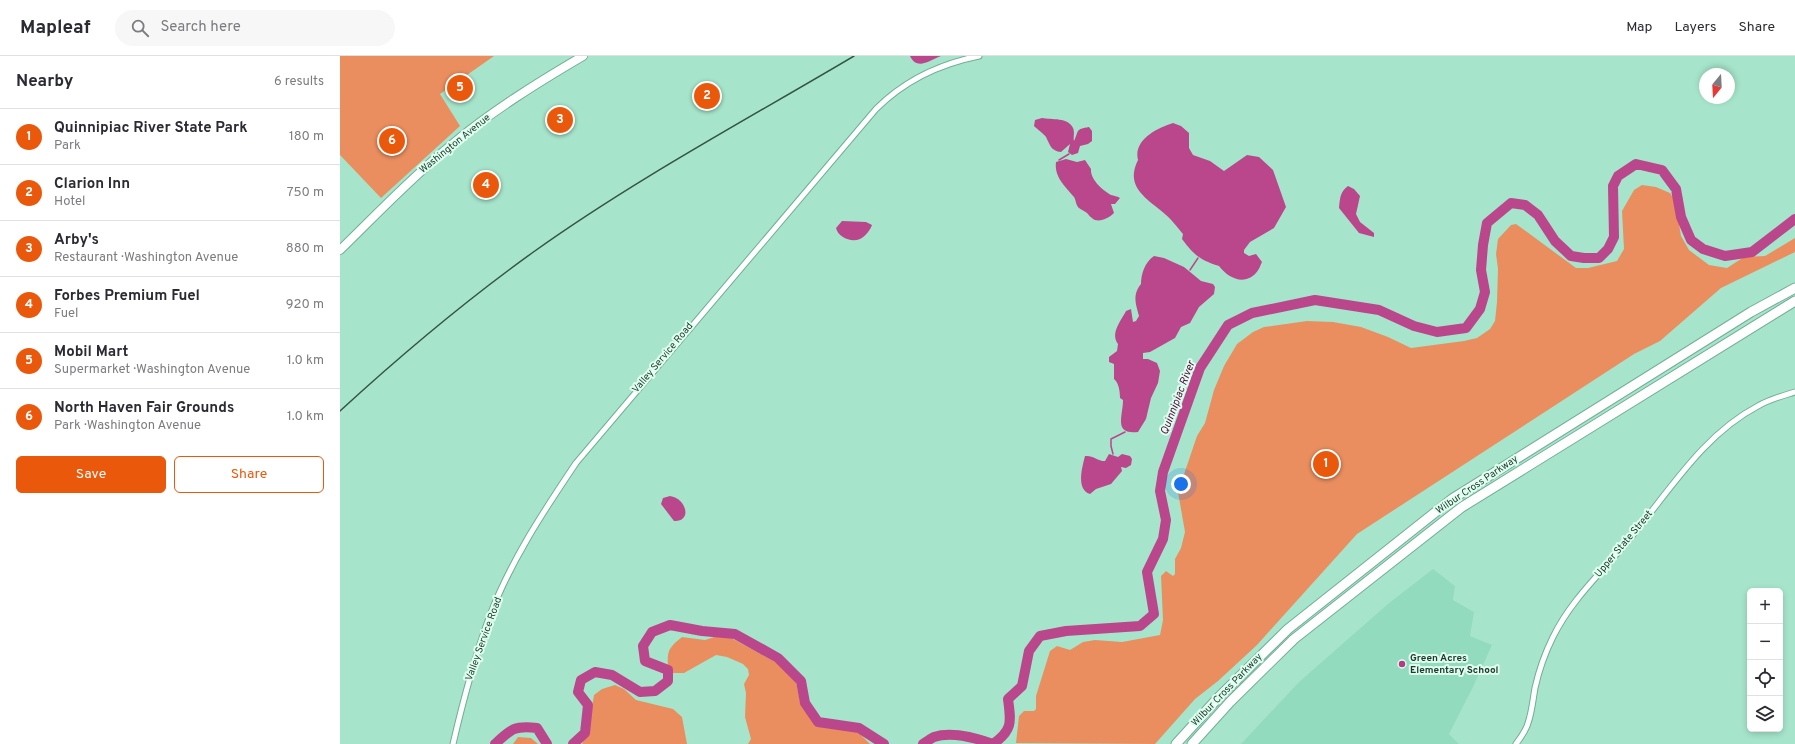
<!DOCTYPE html>
<meta charset="utf-8">
<style>
:root{--surface:#fff;--page:#f7f7f7;--text:#2b2b33;--muted:#7c7c81;--line:#e1e1e2;--accent:#ea580c}
body{margin:0;font-family:Overpass,sans-serif;background:var(--page);color:var(--text)}
.controls{position:absolute;right:12px;bottom:12px;display:grid;overflow:hidden;border-radius:6px;box-shadow:0 2px 6px #0003}
.controls button{width:36px;height:36px;display:grid;place-items:center;padding:0;border:0;border-bottom:1px solid var(--line);background:var(--surface);color:var(--text);font:20px sans-serif}
.compass{position:absolute;left:1359px;top:12px;width:36px;height:36px;border-radius:50%;background:var(--surface);box-shadow:0 2px 6px #0003;rotate:198deg}
.you{position:absolute;left:841px;top:428px;width:14px;height:14px;margin:-10px;border:3px solid #fff;border-radius:50%;background:#1a73e8;box-shadow:0 0 0 6px #1a73e833}
.badge{display:grid;place-items:center;width:26px;height:26px;border-radius:50%;background:var(--accent);color:#fff;font-size:13px;font-weight:700}
.pin{position:absolute;translate:-50% -50%;border:2px solid #fff;box-shadow:0 1px 4px #0006}
.list{margin:0;padding:0;list-style:none}
h2{display:flex;justify-content:space-between;align-items:center;height:52px;margin:0;padding:0 16px;font-size:17px}
h2 small{font-size:13px;font-weight:400;color:var(--muted)}
.list li{display:grid;grid-template-columns:26px 1fr auto;gap:12px;align-items:center;box-sizing:border-box;height:56px;padding:0 16px;border-top:1px solid var(--line)}
.list b{display:block;font-size:15px;white-space:nowrap}
.list p{margin:0;font-size:13px;white-space:nowrap;color:var(--muted)}
.list em{font-size:13px;font-style:normal;color:var(--muted)}
.actions{display:flex;gap:8px;padding:12px 16px}
.actions a{flex:1;padding:9px 0;border:1px solid var(--accent);border-radius:6px;text-align:center;font-size:14px;color:var(--accent)}
.actions .main{background:var(--accent);color:#fff}
.icon{flex:none;width:22px;height:22px;fill:none;stroke:currentColor;stroke-width:2;stroke-linecap:round;stroke-linejoin:round}
.map{position:relative;flex:none;width:1455px;height:688px;overflow:hidden}
header{display:flex;align-items:center;gap:24px;box-sizing:border-box;height:56px;padding:0 20px;background:var(--surface);border-bottom:1px solid var(--line)}
header strong{font-size:19px}
nav{display:flex;gap:22px;margin-inline-start:auto;font-size:14px}
.search{width:280px;height:36px;background:var(--page);display:flex;align-items:center;gap:10px;box-sizing:border-box;padding:0 14px;border-radius:22px;color:var(--muted);font-size:15px}
main{display:flex}
aside{flex:1;background:var(--surface)}
.map>svg:first-child{display:block}
.built{fill:#93dbbe}
.green{fill:#eb8e5f}
.water{fill:#ba478b}
.lines{fill:none;stroke-linecap:round;stroke-linejoin:round}
.stream{stroke:#ba478b;stroke-width:1.5}
.river{stroke:#ba478b;stroke-width:10}
.minor-casing{stroke:#71ae96;stroke-width:7}
.primary-casing{stroke:#71ae96;stroke-width:10}
.motorway-casing{stroke:#71ae96;stroke-width:11}
.minor{stroke:#fff;stroke-width:5}
.primary{stroke:#fff;stroke-width:8}
.motorway{stroke:#fff;stroke-width:9}
.rail{stroke:#355448;stroke-width:1.5}
.poi-dot{fill:#b83986;stroke:#dffef0;stroke-width:1.5}
.labels{text-anchor:middle;dominant-baseline:central;stroke-width:4;stroke-linejoin:round;paint-order:stroke}
.street-label{font-size:10px;fill:#1f392f;stroke:#dffef0}
.poi-label{font-size:10px;font-weight:bold;fill:#1f392f;stroke:#dffef0;text-anchor:start}
.water-label{font-size:11px;font-style:italic;fill:#570b3b;stroke:#dffef0}
</style>
<header>
<strong>Mapleaf</strong>
<div class="search"><svg class="icon" aria-label="search" viewBox="0 0 24 24"><circle cx="10" cy="10" r="6"/><path d="M15 15l6 6"/></svg>Search here</div>
<nav><a>Map</a><a>Layers</a><a>Share</a></nav>
</header>
<main>
<aside>
<h2>Nearby<small>6 results</small></h2>
<ul class="list">
<li><span class="badge">1</span><div><b>Quinnipiac River State Park</b><p>Park</p></div><em>180 m</em></li>
<li><span class="badge">2</span><div><b>Clarion Inn</b><p>Hotel</p></div><em>750 m</em></li>
<li><span class="badge">3</span><div><b>Arby's</b><p>Restaurant · Washington Avenue</p></div><em>880 m</em></li>
<li><span class="badge">4</span><div><b>Forbes Premium Fuel</b><p>Fuel</p></div><em>920 m</em></li>
<li><span class="badge">5</span><div><b>Mobil Mart</b><p>Supermarket · Washington Avenue</p></div><em>1.0 km</em></li>
<li><span class="badge">6</span><div><b>North Haven Fair Grounds</b><p>Park · Washington Avenue</p></div><em>1.0 km</em></li>
</ul>
<div class="actions"><a class="main">Save</a><a>Share</a></div>
</aside>
<div class="map">
<svg width="1455" height="688" viewBox="0 0 1455 688">
<rect width="100%" height="100%" fill="#a6e5cb"/>
<path class="built" d="M 1093,513 L 1115,530 L 1113,544 L 1134,556 L 1130,580 L 1152,589 L 1133,631 L 1109,678 L 1119,688 L 901,688 L 959,626 L 1049,547 Z"/>
<g class="green">
<path d="M 0,0 L 154,0 L 100,38 L 120,70 L 41,142 L 0,99 Z"/>
<path d="M 1302,129 L 1316,131 L 1330,137 L 1335,144 L 1341,180 L 1349,194 L 1369,209 L 1387,212 L 1404,201 L 1425,200 L 1455,182 L 1455,196 L 1381,232 L 1320,285 L 1294,298 L 1017,478 L 917,589 L 878,625 L 855,643 L 815,688 L 676,687 L 679,660 L 684,655 L 694,655 L 696,653 L 696,640 L 710,595 L 717,590 L 730,594 L 743,586 L 755,584 L 782,586 L 820,579 L 823,564 L 821,520 L 826,515 L 833,520 L 835,518 L 835,503 L 841,492 L 845,476 L 838,436 L 857,380 L 865,367 L 874,334 L 884,310 L 897,288 L 913,276 L 924,271 L 967,265 L 993,266 L 1021,271 L 1048,281 L 1071,292 L 1124,285 L 1137,282 L 1150,273 L 1155,265 L 1157,246 L 1158,213 L 1156,198 L 1158,183 L 1171,169 L 1176,168 L 1236,212 L 1248,212 L 1277,205 L 1284,193 L 1282,155 L 1294,134 Z"/>
<path d="M 384,578 L 439,608 L 449,612 L 455,621 L 460,646 L 477,666 L 493,670 L 507,671 L 520,678 L 530,688 L 408,688 L 411,683 L 405,661 L 406,637 L 404,628 L 409,619 L 408,613 L 403,608 L 387,601 L 376,599 L 344,617 L 333,617 L 328,613 C 327,595 328,592 342,581 L 365,584 Z"/>
<path d="M 275,629 L 284,633 L 296,644 L 333,653 L 342,661 L 347,688 L 242,688 L 248,675 L 254,639 L 262,633 Z"/>
<path d="M 178,681 L 191,682 L 198,688 L 173,688 Z"/>
</g>
<g class="water">
<path d="M 570,0 L 601,0 C 590,4 577,15 570,0 Z"/>
<path d="M 702,62 C 712,64 728,61 733,72 C 735,76 733,82 734,85 C 739,75 735,73 749,71 L 752,75 L 752,85 L 748,88 L 740,90 L 738,97 L 732,99 L 728,96 L 730,88 L 721,96 C 711,95 710,89 706,81 C 704,78 697,73 694,70 L 695,64 Z"/>
<path d="M 833,67 L 841,70 L 849,77 L 849,92 L 853,99 L 870,105 L 884,115 L 907,99 L 919,101 L 933,114 L 946,151 L 934,172 L 910,186 L 904,194 L 904,197 L 909,200 L 916,198 L 922,206 C 920,210 919,214 916,217 C 904,230 888,222 879,210 C 860,204 854,199 842,183 L 843,178 C 838,172 832,164 826,159 C 808,143 784,132 798,104 C 793,84 817,72 833,67 Z"/>
<path d="M 726,103 L 737,106 L 745,104 L 751,113 C 750,123 762,134 771,139 C 774,140 777,140 780,142 L 775,148 L 771,148 L 774,157 C 769,162 758,168 752,162 C 750,161 749,159 747,157 C 745,155 741,154 739,152 C 736,150 736,144 734,141 C 725,130 714,121 716,106 Z"/>
<path d="M 1008,130 L 1014,133 L 1020,140 L 1016,158 L 1020,166 L 1034,177 L 1034,181 L 1019,177 L 999,152 C 1000,142 1000,136 1008,130 Z"/>
<path d="M 502,165 L 526,166 L 532,169 C 530,174 526,180 520,183 C 511,187 498,181 496,172 Z"/>
<path d="M 814,200 L 824,202 L 844,211 L 861,225 L 873,228 L 875,231 L 874,238 L 859,251 L 850,267 L 841,271 L 835,282 L 810,296 L 803,297 L 803,303 L 808,303 L 817,307 L 820,315 L 818,327 L 811,342 L 806,363 L 798,376 C 773,379 783,360 783,344 L 780,342 C 780,336 779,327 774,323 L 774,308 L 769,306 L 769,301 L 777,295 L 778,288 C 770,277 781,265 786,255 L 791,253 L 793,266 L 796,265 L 799,260 C 796,248 792,239 801,228 C 801,218 805,206 814,200 Z"/>
<path d="M 769,398 L 778,401 L 782,398 L 790,400 L 792,403 L 791,409 L 786,412 L 781,411 L 782,415 L 771,428 L 756,433 L 750,438 C 736,433 742,412 745,400 C 753,399 757,405 765,405 Z"/>
<path d="M 330,440 C 346,442 353,466 334,465 L 321,448 L 323,442 Z"/>
</g>
<g class="lines">
<g class="stream">
<path d="M 719,104 L 729,98"/>
<path d="M 850,214 L 858,202"/>
<path d="M 773,398 L 771,390 L 771,383 L 785,376"/>
</g>
<g class="river">
<path d="M 155,688 C 171,673 175,669 197,672 L 207,688"/>
<path d="M 233,688 L 245,677 L 248,649 L 238,636 L 241,624 L 255,616 L 272,619 L 300,636 L 315,635 L 328,625 L 328,614 L 305,605 L 303,590 L 312,576 L 330,569 L 362,575 L 395,578 L 438,602 L 461,625 L 465,647 L 478,666 L 519,672 L 544,688"/>
<path d="M 583,688 C 586,686 590,683 594,681 C 612,675 636,682 653,688"/>
<path d="M 653,688 C 673,674 671,666 668,643 L 682,630 L 689,595 L 700,580 L 726,575 L 800,570 L 814,558 L 807,516 L 823,483 L 826,464 L 820,435 L 823,416 L 860,312 L 888,269 L 912,257 L 975,244 L 1039,254 L 1074,270 L 1097,276 L 1126,272 L 1140,253 L 1145,236 L 1141,214 L 1143,189 L 1147,167 L 1171,147 L 1185,149 L 1198,159 L 1215,185 L 1231,200 L 1244,202 L 1259,202 L 1268,193 L 1274,181 L 1273,130 L 1278,120 L 1296,108 L 1322,114 L 1336,133 L 1341,161 L 1351,184 L 1363,193 L 1385,200 L 1412,196 L 1455,163"/>
</g>
<g class="minor-casing">
<g id="minor">
<path d="M 113,688 C 123,645 134,603 149,562 C 170,506 203,456 236,407 L 536,53 C 565,24 599,8 639,0"/>
<path d="M 1176,688 C 1180,682 1186,675 1188,667 C 1192,656 1193,643 1195,632 C 1199,614 1205,597 1213,581 C 1231,544 1261,517 1287,486 C 1327,439 1362,379 1418,350 C 1430,343 1442,340 1455,336"/>
</g>
</g>
<g class="primary-casing">
<path id="primary" d="M 0,194 C 36,159 71,122 110,90 C 152,55 197,27 243,0"/>
</g>
<g class="motorway-casing">
<g id="motorway">
<path d="M 836,688 L 877,643 L 948,573 L 1112,443 L 1411,256 L 1455,232"/>
<path d="M 852,688 L 890,646 L 954,583 L 1122,451 L 1455,245"/>
</g>
</g>
<use href="#minor" class="minor"/>
<use href="#primary" class="primary"/>
<use href="#motorway" class="motorway"/>
<path class="rail" d="M 0,355 C 61,299 124,246 192,197 C 294,124 406,64 514,0"/>
</g>
<circle class="poi-dot" cx="1062" cy="608" r="4"/>
<g class="labels">
<g class="street-label">
<text transform="translate(115 88) rotate(-39)">Washington Avenue</text>
<text transform="translate(323 302) rotate(-50)">Valley Service Road</text>
<text transform="translate(1137 429) rotate(-34)">Wilbur Cross Parkway</text>
<text transform="translate(1284 488) rotate(-50)">Upper State Street</text>
<text transform="translate(144 583) rotate(-70)">Valley Service Road</text>
<text transform="translate(887 634) rotate(-46)">Wilbur Cross Parkway</text>
</g>
<g class="poi-label">
<text x="1070" y="602">Green Acres<tspan x="1070" dy="12">Elementary School</tspan></text>
</g>
<g class="water-label">
<text transform="translate(838 342) rotate(-69)">Quinnipiac River</text>
</g>
</g>
</svg>
<div class="controls">
<button>+</button>
<button>−</button>
<button><svg class="icon" aria-label="locate" viewBox="0 0 24 24"><circle cx="12" cy="12" r="6"/><path d="M12 2v4M12 18v4M2 12h4M18 12h4"/></svg></button>
<button><svg class="icon" aria-label="layers" viewBox="0 0 24 24"><path d="M12 4l9 5-9 5-9-5zM3 14l9 5 9-5"/></svg></button>
</div>
<svg class="compass" viewBox="-18 -18 36 36"><path d="M0-13l5 13h-10z" fill="#e53935"/><path d="M0 13l5-13h-10z" fill="#7c7c81"/></svg>
<div class="you"></div>
<div class="pin badge" style="left:986px;top:408px">1</div>
<div class="pin badge" style="left:367px;top:40px">2</div>
<div class="pin badge" style="left:220px;top:64px">3</div>
<div class="pin badge" style="left:146px;top:129px">4</div>
<div class="pin badge" style="left:120px;top:32px">5</div>
<div class="pin badge" style="left:52px;top:85px">6</div>
</div>
</main>
